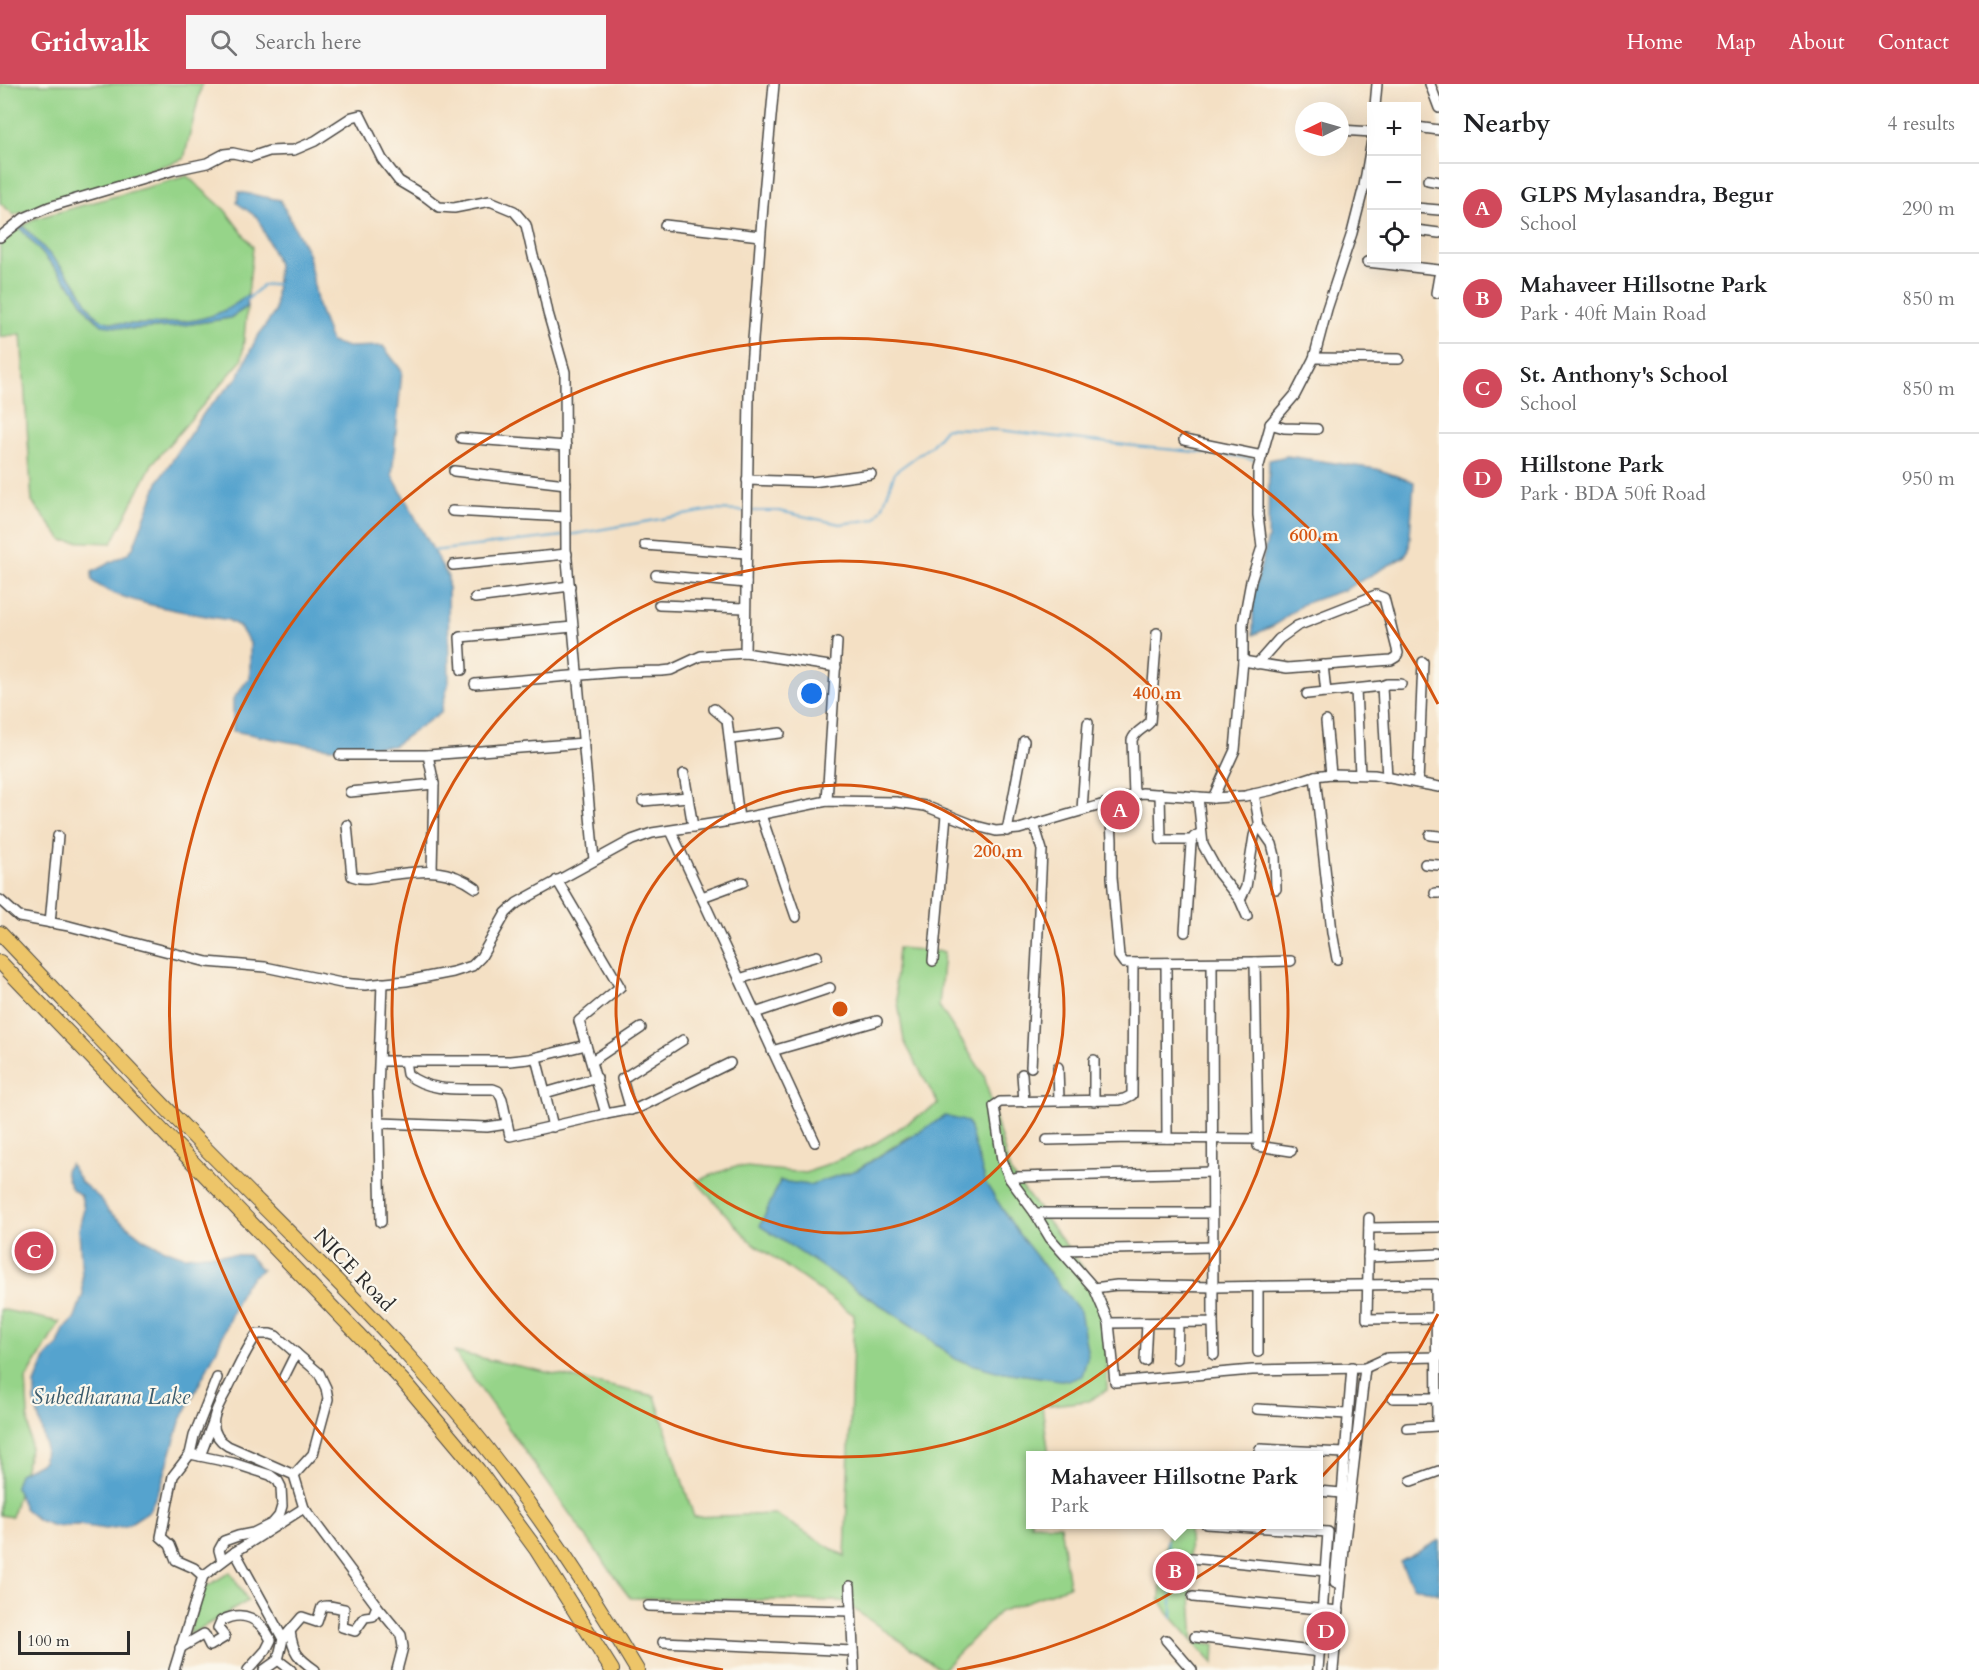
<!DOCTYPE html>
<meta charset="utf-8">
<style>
:root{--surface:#fff;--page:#f6f6f6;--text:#202124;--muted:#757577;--line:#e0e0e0;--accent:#d1495b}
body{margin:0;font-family:Cardo,serif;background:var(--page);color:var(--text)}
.controls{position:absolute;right:18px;top:18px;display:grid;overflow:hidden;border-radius:0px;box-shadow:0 6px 24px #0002}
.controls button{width:54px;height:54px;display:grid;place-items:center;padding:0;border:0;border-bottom:2px solid var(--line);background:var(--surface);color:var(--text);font:30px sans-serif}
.compass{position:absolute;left:1295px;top:18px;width:54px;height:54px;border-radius:50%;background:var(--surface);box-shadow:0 6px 24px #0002;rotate:265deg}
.scale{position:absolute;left:18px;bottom:15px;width:112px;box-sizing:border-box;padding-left:6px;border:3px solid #2b2b2b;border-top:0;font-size:16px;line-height:21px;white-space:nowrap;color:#2b2b2b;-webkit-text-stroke:4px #fbf7ec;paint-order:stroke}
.you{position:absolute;left:812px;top:610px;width:21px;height:21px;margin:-15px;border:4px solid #fff;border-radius:50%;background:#1a73e8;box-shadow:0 0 0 9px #1a73e833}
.badge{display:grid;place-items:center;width:39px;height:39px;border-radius:50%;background:var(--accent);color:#fff;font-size:20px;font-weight:700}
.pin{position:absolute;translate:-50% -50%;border:3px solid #fff;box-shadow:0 2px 6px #0006}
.popup{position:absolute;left:1026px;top:1367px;width:297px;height:78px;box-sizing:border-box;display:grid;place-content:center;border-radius:0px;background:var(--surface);filter:drop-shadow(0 2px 4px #0005);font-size:20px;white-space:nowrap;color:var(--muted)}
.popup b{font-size:22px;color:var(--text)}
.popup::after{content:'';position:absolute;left:50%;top:100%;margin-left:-12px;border:12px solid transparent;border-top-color:var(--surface)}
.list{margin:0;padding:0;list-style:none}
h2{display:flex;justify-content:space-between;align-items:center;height:78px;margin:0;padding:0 24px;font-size:26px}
h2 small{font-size:20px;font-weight:400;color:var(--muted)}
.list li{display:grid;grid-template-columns:39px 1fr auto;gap:18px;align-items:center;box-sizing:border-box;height:90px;padding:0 24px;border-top:2px solid var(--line)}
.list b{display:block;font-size:22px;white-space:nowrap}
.list p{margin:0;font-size:20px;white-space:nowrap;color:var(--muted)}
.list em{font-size:20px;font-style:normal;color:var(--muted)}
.icon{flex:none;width:33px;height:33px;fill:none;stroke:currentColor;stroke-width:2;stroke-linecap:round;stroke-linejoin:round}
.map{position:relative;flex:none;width:1439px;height:1586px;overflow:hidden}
header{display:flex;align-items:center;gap:36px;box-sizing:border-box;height:84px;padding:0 30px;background:var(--accent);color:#fff}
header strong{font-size:28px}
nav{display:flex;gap:33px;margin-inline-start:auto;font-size:21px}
.search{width:420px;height:54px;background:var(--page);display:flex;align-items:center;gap:15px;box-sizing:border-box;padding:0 21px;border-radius:0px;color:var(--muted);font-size:22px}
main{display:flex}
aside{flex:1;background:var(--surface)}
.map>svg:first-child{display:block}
.green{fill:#96d489;stroke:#60805a;stroke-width:1.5;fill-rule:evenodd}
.water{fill:#54a3ce;stroke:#40677c;stroke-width:1.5}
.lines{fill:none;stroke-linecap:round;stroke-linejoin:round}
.stream{stroke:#54a3ce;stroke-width:2}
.minor-casing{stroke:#494642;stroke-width:12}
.highway-casing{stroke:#494642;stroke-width:16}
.minor{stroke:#fff;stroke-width:9}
.highway{stroke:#edc569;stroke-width:14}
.ring{fill:none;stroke:#d5540f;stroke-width:3}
.labels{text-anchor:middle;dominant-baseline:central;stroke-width:4.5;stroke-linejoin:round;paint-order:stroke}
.street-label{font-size:21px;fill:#2b2b2b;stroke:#fbf7ec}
.water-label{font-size:22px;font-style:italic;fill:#3b5b6c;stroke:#fbf7ec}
.centre{fill:#d5540f;stroke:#fbf7ec;stroke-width:3}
.ring-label{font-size:18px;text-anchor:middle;font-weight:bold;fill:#d5540f;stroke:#fbf7ec;stroke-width:4.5;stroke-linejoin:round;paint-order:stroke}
</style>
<header>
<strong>Gridwalk</strong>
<div class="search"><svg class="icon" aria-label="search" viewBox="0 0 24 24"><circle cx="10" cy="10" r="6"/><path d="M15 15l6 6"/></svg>Search here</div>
<nav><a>Home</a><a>Map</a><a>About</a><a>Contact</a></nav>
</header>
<main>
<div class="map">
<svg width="1439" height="1586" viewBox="0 0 1439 1586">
<rect width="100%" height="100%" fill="#fbf7ec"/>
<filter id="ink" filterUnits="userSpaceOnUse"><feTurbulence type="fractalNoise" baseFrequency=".0167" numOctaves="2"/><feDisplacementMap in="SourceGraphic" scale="12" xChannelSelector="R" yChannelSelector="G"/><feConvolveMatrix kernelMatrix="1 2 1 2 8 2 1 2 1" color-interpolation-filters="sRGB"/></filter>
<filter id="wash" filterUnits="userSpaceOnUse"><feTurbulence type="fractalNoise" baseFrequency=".008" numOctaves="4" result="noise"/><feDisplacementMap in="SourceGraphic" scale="24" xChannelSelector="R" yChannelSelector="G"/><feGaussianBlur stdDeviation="1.35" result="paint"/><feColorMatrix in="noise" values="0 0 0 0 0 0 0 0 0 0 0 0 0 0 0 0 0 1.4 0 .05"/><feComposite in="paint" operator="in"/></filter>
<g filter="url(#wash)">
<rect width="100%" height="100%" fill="#f4e0c4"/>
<g class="green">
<path d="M 0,0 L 202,0 L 184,75 L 14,131 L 0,119 Z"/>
<path d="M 187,92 L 225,126 L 253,163 L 248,210 C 236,221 220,230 204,234 C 186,239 114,245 99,234 C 88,226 84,211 76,200 C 59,180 41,161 23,142 L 34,135 Z"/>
<path d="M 20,144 L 75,207 L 89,229 L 97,237 L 133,245 L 172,243 L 230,234 L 247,223 L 242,276 L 152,380 L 112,459 L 63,457 L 32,418 L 21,250 L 0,253 L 0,156 Z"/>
<path d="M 898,864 L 944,868 L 939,922 L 984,991 L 1010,1088 L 1107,1215 L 1107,1306 L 1088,1317 L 1042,1322 L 1049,1371 L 1031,1372 L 1031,1440 L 1060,1441 L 1069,1502 L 999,1528 L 942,1586 L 842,1517 L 630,1514 L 454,1268 L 655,1312 L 694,1433 L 775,1430 L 845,1473 L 854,1231 L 749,1156 L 696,1097 L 736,1082 L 806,1089 L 871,1062 L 938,1020 L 904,957 L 895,899 ZM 968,1038 L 986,1100 L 1018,1149 L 957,1276 L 911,1241 L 761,1142 L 780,1097 L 809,1101 L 857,1086 L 908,1053 Z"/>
<path d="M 0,1225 L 60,1238 L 26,1295 L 30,1365 L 12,1433 L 0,1431 Z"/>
<path d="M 1171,1441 L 1189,1441 L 1190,1498 L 1194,1558 L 1215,1560 L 1214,1580 L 1209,1575 L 1168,1529 L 1160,1515 L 1162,1476 Z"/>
<path d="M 230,1488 L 248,1517 L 189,1551 L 201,1506 Z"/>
</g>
<g class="water">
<path d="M 239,108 L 280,116 L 308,169 L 318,222 L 331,258 L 348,263 L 383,262 L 402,287 L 392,391 L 448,493 L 449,598 L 441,628 L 393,662 L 330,664 L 289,658 L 233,647 L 233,615 L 250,593 L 250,559 L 239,542 L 228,536 C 196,530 113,518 92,496 L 92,488 L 127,470 L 133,464 L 159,396 L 206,326 L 238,293 L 256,255 L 275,228 L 278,180 L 258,134 L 237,119 Z"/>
<path d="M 23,142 C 41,161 59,180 76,200 C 84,211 88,226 99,234 C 114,245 186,239 204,234 C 220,230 236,221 248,210 L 247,223 L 230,234 L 172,243 L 133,245 L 102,241 L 89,229 L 75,207 L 20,144 Z"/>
<path d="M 1287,372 L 1377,385 L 1414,398 L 1409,465 L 1404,473 L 1344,506 L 1303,520 L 1275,541 L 1253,551 L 1253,512 L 1268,454 L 1269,376 Z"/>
<path d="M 945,1032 L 968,1038 L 986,1100 L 1018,1149 L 1080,1227 L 1088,1271 L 1082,1292 L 1068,1297 L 996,1287 L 957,1276 L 911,1241 L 760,1142 L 780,1097 L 809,1101 L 857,1086 Z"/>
<path d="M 70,1080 L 81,1098 L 102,1116 L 108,1127 L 144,1155 L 164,1165 L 184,1172 L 208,1170 L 248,1171 L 262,1186 L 252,1193 L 244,1202 L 236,1219 L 217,1265 L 180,1338 L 162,1399 L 149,1427 L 126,1442 L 106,1445 L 79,1441 L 54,1442 L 38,1436 L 24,1424 L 15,1402 L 19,1390 L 44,1377 L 45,1360 L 35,1318 L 35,1300 L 46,1273 L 58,1261 L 64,1245 L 74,1236 L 83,1210 L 79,1145 L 84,1124 L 81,1112 L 72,1105 L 67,1095 L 65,1086 Z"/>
<path d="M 1439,1456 L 1439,1510 L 1413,1502 L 1400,1478 Z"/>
</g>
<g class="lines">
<g class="stream">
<path d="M 248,215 L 263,201 L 278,200"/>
<path d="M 750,427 L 779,427 L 840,440 L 875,435 L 883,422 L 895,388 L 932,361 L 946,344 L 999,346 L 1134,362 L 1236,372 L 1254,376"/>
<path d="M 569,451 L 713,426 L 744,427"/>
<path d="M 432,467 L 563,452"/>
<path d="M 1167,1456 L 1172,1503 L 1172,1534"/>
</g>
</g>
</g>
<g filter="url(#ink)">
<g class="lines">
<g class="minor-casing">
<g id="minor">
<path d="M 1430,0 L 1439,24"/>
<path d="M 1375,22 L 1377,0"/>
<path d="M 1416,43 L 1439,46"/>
<path d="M 1340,46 L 1372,48"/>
<path d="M 1428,96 L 1439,98"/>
<path d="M 1416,124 L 1439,126"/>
<path d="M 665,141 L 760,152"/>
<path d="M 1416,146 L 1439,149"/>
<path d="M 0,153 L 24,134 L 49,123 L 174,86 L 207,79 L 224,70 L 233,69 L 251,73 L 269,67 L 294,66 L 315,57 L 352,33 L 360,31 L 382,75 L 399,97 L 426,113 L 439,123 L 454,124 L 490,117 L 514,127 L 526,141 L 533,172 L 541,195 L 548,229 L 565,288 L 566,465 L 594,776"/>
<path d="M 1367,178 L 1439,186"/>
<path d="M 1436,209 L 1439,192"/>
<path d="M 1314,274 L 1399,275"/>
<path d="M 1270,340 L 1284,344 L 1317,345"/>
<path d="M 461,354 L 566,362"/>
<path d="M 1184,356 L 1262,372"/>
<path d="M 454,387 L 566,400"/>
<path d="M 747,396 L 812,398 L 871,390"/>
<path d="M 452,427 L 566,433"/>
<path d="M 645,461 L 746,469"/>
<path d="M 453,481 L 567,470"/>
<path d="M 656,491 L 746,499"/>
<path d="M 475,514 L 570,502"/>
<path d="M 659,521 L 745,524"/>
<path d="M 745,569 L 749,310 L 763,121 L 774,0"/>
<path d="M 1243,577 L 1287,584 L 1391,576 L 1396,573 L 1398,569 L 1384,514 L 1376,511 L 1297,542 L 1279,555 L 1257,580"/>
<path d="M 1323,581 L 1326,608"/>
<path d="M 462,586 L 460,553 L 573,543"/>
<path d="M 475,600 L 618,588 L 662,587 L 671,586 L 701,572 L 745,569 L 836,583"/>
<path d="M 1382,602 L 1387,694"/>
<path d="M 1356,606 L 1360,690"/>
<path d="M 1307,610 L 1382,602 L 1387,600 L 1401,600"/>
<path d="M 714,625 L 727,636 L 739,735"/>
<path d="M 1326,637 L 1331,690"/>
<path d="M 730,655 L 780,649"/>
<path d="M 340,671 L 428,671 L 434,700 L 350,708"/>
<path d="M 428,671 L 584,659"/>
<path d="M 684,690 L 688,713"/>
<path d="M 1315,692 L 1332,848 L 1337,875"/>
<path d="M 1418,699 L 1423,578"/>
<path d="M 1160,710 L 1161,756 L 1192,756"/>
<path d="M 1254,710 L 1260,743 L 1272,760 L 1275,772 L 1276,805"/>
<path d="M 1134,711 L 1132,656 C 1135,647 1144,645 1150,638 L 1157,549"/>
<path d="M 1198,713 L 1203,761 L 1219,790 L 1240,816 L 1247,832"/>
<path d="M 1213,714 L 1235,666 L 1243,577 L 1243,540 L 1251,497 L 1262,463 L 1258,431 L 1258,385 L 1271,339 L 1295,311 L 1314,274 L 1327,225 L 1352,149 L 1364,102 L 1372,56"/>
<path d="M 643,717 L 688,713 L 693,743"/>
<path d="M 827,717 L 837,558"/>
<path d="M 1082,726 L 1088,639"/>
<path d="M 761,731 L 796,833"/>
<path d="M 347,741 L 352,792 C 362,796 371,794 380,792 C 418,788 443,780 476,804"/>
<path d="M 671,747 L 815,1058"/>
<path d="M 1007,747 L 1024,657"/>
<path d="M 1430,751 L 1439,752"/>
<path d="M 1425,780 L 1439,781"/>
<path d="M 432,786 L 434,700"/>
<path d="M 1435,809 L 1439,809"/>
<path d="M 702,813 L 743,798"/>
<path d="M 0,816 L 19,833 L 69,842 L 207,878 L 265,883 L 341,899 L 365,901 L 406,897 L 453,888 L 472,882 L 481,873 L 506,829 L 517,819 L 632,756 L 652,749 L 724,738 L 827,717 L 896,718 L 925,722 L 976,742 L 996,747 L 1019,745 L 1142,709 L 1213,714 L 1245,712 L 1272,706 L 1315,692 L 1331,690 L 1374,691 L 1439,703"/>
<path d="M 1240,816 L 1246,803 L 1254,752 L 1256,746 L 1260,743"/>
<path d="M 50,839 L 58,752"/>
<path d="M 1185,848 L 1191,759 L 1194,753 L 1201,749"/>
<path d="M 933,877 L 946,731"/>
<path d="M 1255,878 L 1291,877"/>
<path d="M 1133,879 L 1132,1011 L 1124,1015 L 1119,1016 L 1000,1018 L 994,1022 L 1002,1076 L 1010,1095 L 1035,1129 L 1050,1154 L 1094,1204 L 1109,1239 L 1115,1298 L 1252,1286 L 1365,1284 L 1387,1274 L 1439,1273"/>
<path d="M 1166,879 L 1167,1054"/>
<path d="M 739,895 L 817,872"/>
<path d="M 755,929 L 830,904"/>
<path d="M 772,967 L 877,937"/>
<path d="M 536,974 L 545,1009"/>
<path d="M 1094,976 L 1094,1017"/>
<path d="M 380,977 L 510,977 L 529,975 L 586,961"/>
<path d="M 405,977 L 407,990 C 431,1010 465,1004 493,1005 L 498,1007 L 502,1015 L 510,1052 L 606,1030 L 579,937 L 620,903 L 557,796"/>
<path d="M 592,977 L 641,944"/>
<path d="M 1031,983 L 1041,789 L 1042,766 L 1034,740"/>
<path d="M 1058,983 L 1059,1017"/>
<path d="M 1022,990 L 1024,1018"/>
<path d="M 631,1026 L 622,995 L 683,956"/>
<path d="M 606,1030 L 638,1024 L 730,979"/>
<path d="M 380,1039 L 487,1043 L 507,1040"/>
<path d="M 553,1043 L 545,1009 L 597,994"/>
<path d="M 1047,1056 L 1131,1054 L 1258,1055 L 1255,878 L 1124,879 L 1119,872 L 1112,793 L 1112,756 L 1110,718"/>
<path d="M 1258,1062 L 1291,1067"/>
<path d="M 1010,1095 L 1018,1093 L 1212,1088"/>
<path d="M 1035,1129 L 1212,1129"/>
<path d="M 1369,1134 L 1367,1235 L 1436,1234"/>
<path d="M 381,1138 L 378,1008 L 382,899"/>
<path d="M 1369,1144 L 1439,1143"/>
<path d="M 1061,1166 L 1213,1163"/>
<path d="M 1368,1173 L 1439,1170"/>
<path d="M 1094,1204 L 1117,1201 L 1214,1203 L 1436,1200 L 1437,1342 L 1407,1344"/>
<path d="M 1213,1238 L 1214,1271"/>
<path d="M 1109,1239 L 1213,1238 L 1212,879"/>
<path d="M 1258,1268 L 1258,1202"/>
<path d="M 1177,1275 L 1178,1239"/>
<path d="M 1145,1277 L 1147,1239"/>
<path d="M 284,1293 L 296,1269"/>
<path d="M 1393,1314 L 1439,1314"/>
<path d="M 1257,1325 L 1347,1330"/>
<path d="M 1260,1365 L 1345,1369"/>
<path d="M 190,1370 L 233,1379 L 270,1391 L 278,1397 L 281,1403 L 282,1422 L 279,1432 L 273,1439 L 253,1449 L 238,1452 L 224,1457 L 219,1466 L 222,1477"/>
<path d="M 200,1372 L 213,1338"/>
<path d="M 294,1391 L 313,1370 L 328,1315 L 326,1304 L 319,1289 L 276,1252 L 270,1250 L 257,1250 C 245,1267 237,1286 228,1304 C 223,1313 216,1324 214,1334 C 212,1346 218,1356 228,1362 L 294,1391 L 304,1424 L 377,1522 L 401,1551 L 403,1563 L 397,1586"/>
<path d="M 1411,1397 L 1439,1387"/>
<path d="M 1319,1407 L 1341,1409"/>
<path d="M 1206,1440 L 1328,1448 L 1318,1586"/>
<path d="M 235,1468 L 283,1555"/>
<path d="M 1192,1474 L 1326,1487"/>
<path d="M 203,1492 L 194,1484 L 176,1476 L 170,1461 L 161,1453 L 173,1392 L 190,1370 L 194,1352 L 217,1294"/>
<path d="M 1335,1499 L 1352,1283"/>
<path d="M 850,1502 L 854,1586"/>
<path d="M 1193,1513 L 1339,1527"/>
<path d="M 648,1522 L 851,1527"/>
<path d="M 290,1547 C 293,1569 298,1574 315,1586"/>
<path d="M 1195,1553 L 1320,1568"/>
<path d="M 1166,1556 L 1192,1586"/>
<path d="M 663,1558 L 853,1567"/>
<path d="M 180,1564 L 204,1550 L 210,1562 L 225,1553 L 218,1544 L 221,1537 C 244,1525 260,1535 271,1556 L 266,1566 L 248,1586"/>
<path d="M 278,1576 L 291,1586"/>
<path d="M 174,1586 L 203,1492 L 235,1468 L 304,1424"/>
<path d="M 264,1586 L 278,1576 L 283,1555 L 302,1533 L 317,1538 L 322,1523 C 328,1520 338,1524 344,1525 L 342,1543 L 355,1547 L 365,1533 L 373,1532 L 377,1522"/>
<path d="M 1333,1586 L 1344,1465 L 1365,1284"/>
</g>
</g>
<g class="highway-casing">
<g id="highway">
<path d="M 0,849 C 68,920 134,992 203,1062 C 272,1132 343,1200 409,1273 C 497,1368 571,1474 637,1586"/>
<path d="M 0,878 L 404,1298 L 478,1386 L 536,1465 L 612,1586"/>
</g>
</g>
<use href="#minor" class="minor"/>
<use href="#highway" class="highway"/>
</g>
</g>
<g class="ring">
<circle cx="840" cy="925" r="224"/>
<circle cx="840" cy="925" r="448"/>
<path d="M1438 1230A671 671 0 0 1 957 1586M723 1586A671 671 0 1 1 1438 620"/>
</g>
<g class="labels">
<g class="street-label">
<text transform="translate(354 1186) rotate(46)">NICE Road</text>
</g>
<g class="water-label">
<text x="111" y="1313">Subedharana Lake</text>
</g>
</g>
<circle cx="840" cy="925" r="9" class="centre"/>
<g class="ring-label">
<text x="1314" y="457">600 m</text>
<text x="1157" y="615">400 m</text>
<text x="998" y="773">200 m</text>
</g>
</svg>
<div class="controls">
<button>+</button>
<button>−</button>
<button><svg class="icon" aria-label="locate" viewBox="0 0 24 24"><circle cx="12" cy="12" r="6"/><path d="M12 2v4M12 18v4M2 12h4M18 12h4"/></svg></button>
</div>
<svg class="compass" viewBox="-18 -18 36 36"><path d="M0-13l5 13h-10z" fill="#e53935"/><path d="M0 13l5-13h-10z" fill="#757577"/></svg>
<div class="scale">100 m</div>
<div class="you"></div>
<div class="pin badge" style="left:1120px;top:726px">A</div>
<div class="pin badge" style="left:1175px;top:1487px">B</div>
<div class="popup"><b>Mahaveer Hillsotne Park</b>Park</div>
<div class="pin badge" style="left:34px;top:1167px">C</div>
<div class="pin badge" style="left:1326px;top:1547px">D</div>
</div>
<aside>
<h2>Nearby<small>4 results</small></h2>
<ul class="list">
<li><span class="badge">A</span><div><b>GLPS Mylasandra, Begur</b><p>School</p></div><em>290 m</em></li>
<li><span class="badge">B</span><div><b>Mahaveer Hillsotne Park</b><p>Park · 40ft Main Road</p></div><em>850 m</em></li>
<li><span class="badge">C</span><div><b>St. Anthony's School</b><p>School</p></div><em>850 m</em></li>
<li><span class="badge">D</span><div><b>Hillstone Park</b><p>Park · BDA 50ft Road</p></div><em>950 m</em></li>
</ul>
</aside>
</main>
